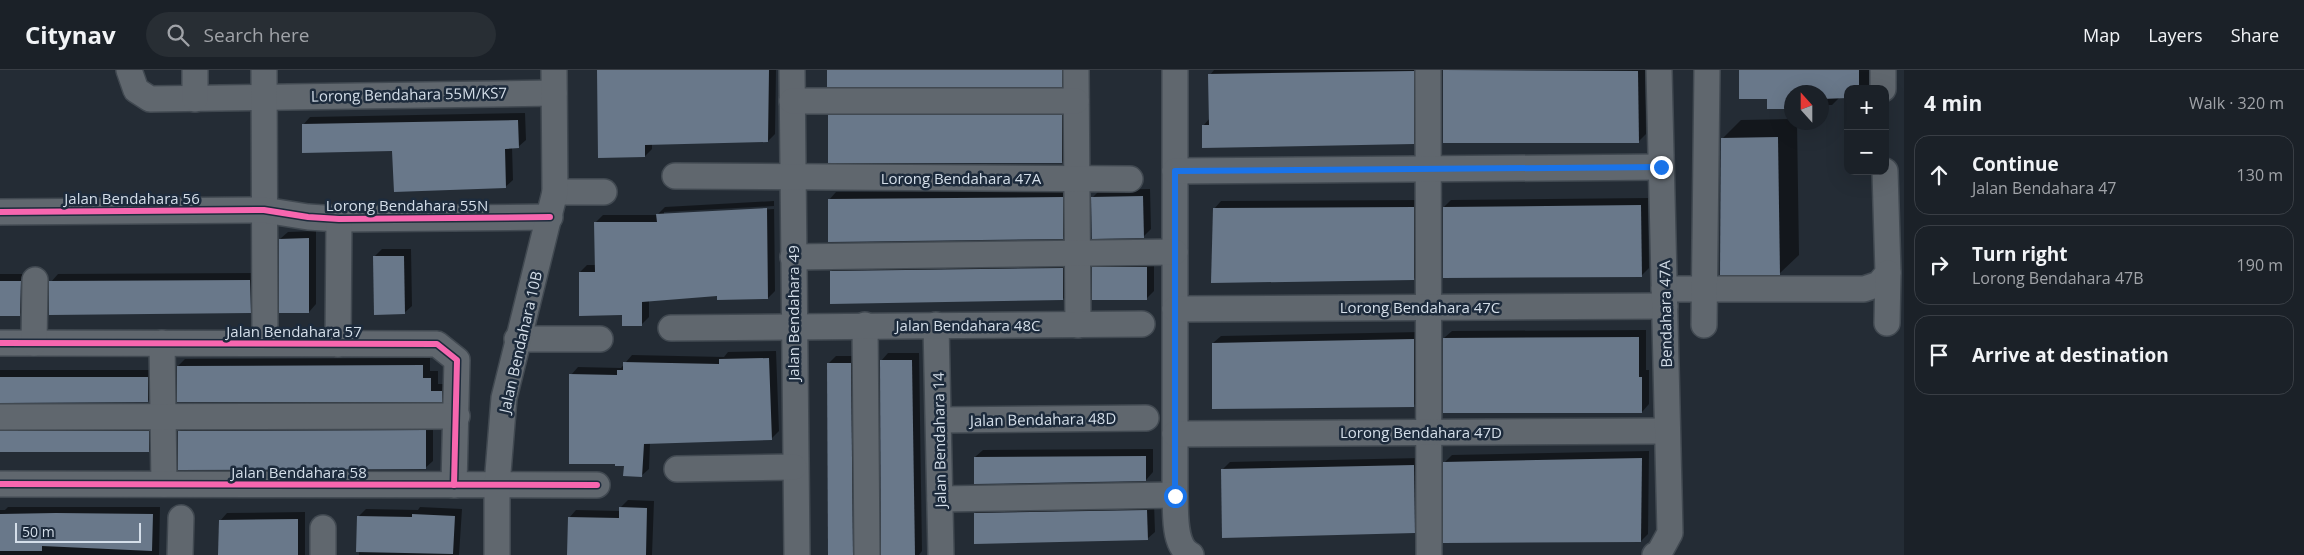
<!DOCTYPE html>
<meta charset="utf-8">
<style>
:root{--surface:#1b2128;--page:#282e34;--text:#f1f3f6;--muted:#a0a3a8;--line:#393e45}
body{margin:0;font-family:"Open Sans",sans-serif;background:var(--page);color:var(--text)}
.controls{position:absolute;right:15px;top:15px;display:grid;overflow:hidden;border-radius:10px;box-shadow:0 5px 20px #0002}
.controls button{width:45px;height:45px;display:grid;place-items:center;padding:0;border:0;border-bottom:1px solid var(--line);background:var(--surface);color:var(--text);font:25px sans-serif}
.compass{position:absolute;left:1784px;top:15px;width:45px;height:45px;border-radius:50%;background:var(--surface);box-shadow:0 5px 20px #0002;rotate:339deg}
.scale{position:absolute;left:15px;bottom:12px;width:126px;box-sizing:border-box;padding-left:5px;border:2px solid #d4dee9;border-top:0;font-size:14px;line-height:18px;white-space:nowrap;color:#d4dee9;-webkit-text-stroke:4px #1d2b3c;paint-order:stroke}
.stop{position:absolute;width:15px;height:15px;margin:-11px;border:4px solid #1a73e8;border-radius:50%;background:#fff}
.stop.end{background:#1a73e8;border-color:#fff;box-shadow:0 1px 5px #0008}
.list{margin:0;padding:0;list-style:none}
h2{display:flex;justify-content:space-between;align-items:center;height:65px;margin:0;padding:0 20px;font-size:21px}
h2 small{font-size:16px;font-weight:400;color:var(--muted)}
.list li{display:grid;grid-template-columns:32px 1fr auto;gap:15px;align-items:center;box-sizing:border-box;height:80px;margin:0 10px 10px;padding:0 10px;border:1px solid var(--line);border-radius:15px}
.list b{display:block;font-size:19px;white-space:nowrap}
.list p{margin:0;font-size:16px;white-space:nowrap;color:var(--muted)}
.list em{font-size:16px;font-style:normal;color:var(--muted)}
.icon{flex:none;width:28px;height:28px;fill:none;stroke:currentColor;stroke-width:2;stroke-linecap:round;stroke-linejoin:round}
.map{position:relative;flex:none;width:1904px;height:485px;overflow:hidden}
header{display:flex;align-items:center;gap:30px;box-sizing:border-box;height:70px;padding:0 25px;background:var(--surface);border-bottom:1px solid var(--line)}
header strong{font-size:24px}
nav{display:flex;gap:28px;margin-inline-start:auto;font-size:18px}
.search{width:350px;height:45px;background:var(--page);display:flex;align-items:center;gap:12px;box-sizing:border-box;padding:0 18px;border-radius:28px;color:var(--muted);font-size:19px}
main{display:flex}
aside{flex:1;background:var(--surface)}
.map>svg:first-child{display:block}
.shadow{fill:#0007;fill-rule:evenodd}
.building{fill:#69788a}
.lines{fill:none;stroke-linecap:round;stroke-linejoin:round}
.minor-casing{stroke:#414951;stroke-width:28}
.minor{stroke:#60676e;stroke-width:25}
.cycleway-casing{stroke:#1d2b3c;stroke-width:9}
.cycleway{stroke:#f766af;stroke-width:6}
.route{stroke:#1a73e8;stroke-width:6}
.labels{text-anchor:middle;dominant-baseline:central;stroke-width:5;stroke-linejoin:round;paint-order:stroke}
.street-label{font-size:15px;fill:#d4dee9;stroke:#1d2b3c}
</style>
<header>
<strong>Citynav</strong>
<div class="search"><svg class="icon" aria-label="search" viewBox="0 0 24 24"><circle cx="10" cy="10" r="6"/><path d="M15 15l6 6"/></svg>Search here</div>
<nav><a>Map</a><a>Layers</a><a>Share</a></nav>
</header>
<main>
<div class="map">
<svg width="1904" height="485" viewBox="0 0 1904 485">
<rect width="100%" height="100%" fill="#242c35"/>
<g class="shadow">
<path d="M 598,0 L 776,0 L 775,64 L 768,71 L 652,74 L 652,79 L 645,86 Z"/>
<path d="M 828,0 L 1069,0 L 1069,8 L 1061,15 Z"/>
<path d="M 1214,0 L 1421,0 L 1421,66 L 1413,73 L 1203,56 L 1210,48 L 1210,5 Z"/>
<path d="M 1645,0 L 1646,64 L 1638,72 L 1445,1 Z"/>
<path d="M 1740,0 L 1878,0 L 1878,8 L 1867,19 L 1848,19 L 1832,35 L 1822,35 L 1822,22 L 1792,22 L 1791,37 L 1768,27 Z"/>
<path d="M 836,38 L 1069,38 L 1069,85 L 1062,92 L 829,46 Z"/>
<path d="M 525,43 L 526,70 L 518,77 L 512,77 L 513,110 L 505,117 L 394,80 L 303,55 L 310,47 Z"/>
<path d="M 1792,49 L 1792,52 L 1797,52 L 1799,185 L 1780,203 L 1722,69 L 1741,50 Z"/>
<path d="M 1150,119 L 1151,159 L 1143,167 L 1093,127 L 1100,120 Z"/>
<path d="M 1070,120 L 1070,160 L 1062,168 L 829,130 L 836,122 Z"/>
<path d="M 1648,128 L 1649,198 L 1641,206 L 1444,137 L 1451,130 Z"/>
<path d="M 1421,130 L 1421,201 L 1414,209 L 1214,139 L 1221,131 Z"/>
<path d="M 774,131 L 775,221 L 768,228 L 719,225 L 649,230 L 649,247 L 641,255 L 624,243 L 580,202 L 587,195 L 596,195 L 595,153 L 603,145 L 657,145 L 665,137 ZM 774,136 L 774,139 L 664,145 L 664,142 Z"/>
<path d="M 316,161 L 316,234 L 309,242 L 280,169 L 288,162 Z"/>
<path d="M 382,179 L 411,179 L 412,236 L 404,243 L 374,187 Z"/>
<path d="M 1101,190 L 1154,190 L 1154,221 L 1146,229 L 1093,198 Z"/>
<path d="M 1070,191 L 1070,221 L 1063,229 L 831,201 L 839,194 Z"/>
<path d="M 257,203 L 258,234 L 250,242 L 51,212 L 58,204 Z"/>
<path d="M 0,204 L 28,204 L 27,237 L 20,244 L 0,245 Z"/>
<path d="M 1646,260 L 1646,300 L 1649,300 L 1649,334 L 1642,342 L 1444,268 L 1452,261 Z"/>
<path d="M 1421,262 L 1421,328 L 1414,335 L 1213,273 L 1221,266 Z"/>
<path d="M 776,281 L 779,361 L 771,369 L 650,373 L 649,399 L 641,406 L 625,395 L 571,305 L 578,297 L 621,298 L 632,285 L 724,287 L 728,282 Z"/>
<path d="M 888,283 L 919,283 L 922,481 L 919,485 L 883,485 L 881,291 Z"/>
<path d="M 836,286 L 858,286 L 862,485 L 830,485 L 828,294 Z"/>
<path d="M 430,288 L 430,301 L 438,301 L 438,314 L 449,314 L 449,323 L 441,330 L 178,296 L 185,289 Z"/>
<path d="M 0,300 L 155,300 L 155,324 L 148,331 L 0,331 Z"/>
<path d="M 0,352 L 156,354 L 156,373 L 149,381 L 0,381 Z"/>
<path d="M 433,353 L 433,391 L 425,398 L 179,362 L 186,354 Z"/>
<path d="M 1153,379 L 1153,402 L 1146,410 L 975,387 L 983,380 Z"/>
<path d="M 1649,381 L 1648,464 L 1641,471 L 1444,393 L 1452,385 Z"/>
<path d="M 1421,388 L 1422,454 L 1414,461 L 1223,399 L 1230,392 Z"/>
<path d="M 628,430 L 654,431 L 652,485 L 568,485 L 569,448 L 576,440 L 620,441 L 620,438 Z"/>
<path d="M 1154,433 L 1155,462 L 1147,469 L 975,443 L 982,436 Z"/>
<path d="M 8,437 L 160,437 L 159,485 L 0,485 L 0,440 L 5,440 Z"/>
<path d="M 420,437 L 462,439 L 459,485 L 359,485 L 358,447 L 366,439 L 418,440 Z"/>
<path d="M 305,442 L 305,485 L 219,485 L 220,451 L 227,443 Z"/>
</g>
<g class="building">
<path d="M 597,0 L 769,0 L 768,72 L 645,75 L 645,87 L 598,88 Z"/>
<rect x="827" y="0" width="235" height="17"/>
<path d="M 1443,0 L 1638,1 L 1639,73 L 1443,73 Z"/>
<path d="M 1739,0 L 1859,0 L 1859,19 L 1848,19 L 1848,28 L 1822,29 L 1822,22 L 1792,22 L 1791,39 L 1767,39 L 1767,29 L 1739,29 Z"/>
<path d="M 1414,1 L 1414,74 L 1202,78 L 1202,55 L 1209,55 L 1208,4 Z"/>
<rect x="828" y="45" width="234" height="48"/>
<path d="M 518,50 L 519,78 L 505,79 L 506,118 L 394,122 L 392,81 L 302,83 L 302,54 Z"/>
<path d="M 1778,67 L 1780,205 L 1720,205 L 1721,68 Z"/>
<path d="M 1143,126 L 1144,168 L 1092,169 L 1091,127 Z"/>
<path d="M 1063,127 L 1063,169 L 828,172 L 828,129 Z"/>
<path d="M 1641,135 L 1642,207 L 1443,208 L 1443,137 Z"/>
<path d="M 1414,137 L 1414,210 L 1211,213 L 1213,138 Z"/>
<path d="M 767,138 L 768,229 L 717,230 L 717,226 L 642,232 L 642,256 L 622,256 L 622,245 L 579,246 L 579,202 L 595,202 L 594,152 L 657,152 L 656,144 Z"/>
<path d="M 309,168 L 309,243 L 279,243 L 279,169 Z"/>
<path d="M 373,186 L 404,186 L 405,244 L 374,245 Z"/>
<rect x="1092" y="197" width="55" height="33"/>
<path d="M 1063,198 L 1063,230 L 830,234 L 830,201 Z"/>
<path d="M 250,210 L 251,243 L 49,245 L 49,211 Z"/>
<path d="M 0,211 L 21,211 L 20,246 L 0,246 Z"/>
<path d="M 1639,267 L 1639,307 L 1642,307 L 1642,343 L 1443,343 L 1443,268 Z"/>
<path d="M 1414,269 L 1414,337 L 1212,339 L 1212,273 Z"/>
<path d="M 769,288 L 772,370 L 644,374 L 642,407 L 623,406 L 624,396 L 615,396 L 615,394 L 569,394 L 569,304 L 617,305 L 617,300 L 623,300 L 623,292 L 719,294 L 719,289 Z"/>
<path d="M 880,290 L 912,290 L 915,485 L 881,485 Z"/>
<path d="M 827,293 L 851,293 L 853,485 L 828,485 Z"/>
<path d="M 423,295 L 423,308 L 431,308 L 431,321 L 442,321 L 442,332 L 177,332 L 177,296 Z"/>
<path d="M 0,307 L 148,307 L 148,332 L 0,333 Z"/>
<path d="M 426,360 L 426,399 L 178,400 L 178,361 Z"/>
<rect x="0" y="361" width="149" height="21"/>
<path d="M 1146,386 L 1146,411 L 974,414 L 974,387 Z"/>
<path d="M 1642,388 L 1641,472 L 1443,473 L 1443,392 Z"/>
<path d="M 1414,395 L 1415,463 L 1222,468 L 1221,399 Z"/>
<path d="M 619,437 L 647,438 L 646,485 L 567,485 L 568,447 L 619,448 Z"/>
<path d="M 1147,440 L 1148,470 L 974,474 L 974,443 Z"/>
<path d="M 56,443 L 153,444 L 152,481 L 42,476 L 42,481 L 0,481 L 0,444 Z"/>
<path d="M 412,444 L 455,446 L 453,484 L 356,482 L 357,446 L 412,447 Z"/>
<path d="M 298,449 L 298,485 L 218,485 L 219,450 Z"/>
</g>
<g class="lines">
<g class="minor-casing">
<g id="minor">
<path d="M 129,0 L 136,20 L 150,29 L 554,23"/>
<path d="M 195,0 L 195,29"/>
<path d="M 264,0 L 265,273"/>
<path d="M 792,0 L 797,485"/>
<path d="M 1076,0 L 1078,255"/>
<path d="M 1175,0 L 1175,425 C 1176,443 1173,476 1191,485"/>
<path d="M 1428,0 L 1429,485"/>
<path d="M 1883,0 L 1883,19"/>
<path d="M 792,31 L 1076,31"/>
<path d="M 1175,101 L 1661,97"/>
<path d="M 675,106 L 1130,109"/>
<path d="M 555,122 L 604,122"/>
<path d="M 0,142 L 264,140 L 308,147 L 339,149 L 550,147"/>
<path d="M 793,187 L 1175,182"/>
<path d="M 1664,219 L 1864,219 L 1879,214 L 1888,203 L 1885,101"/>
<path d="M 1175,239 L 1665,236"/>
<path d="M 1887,253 L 1888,203"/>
<path d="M 865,255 L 867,485"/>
<path d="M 936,255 L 941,485"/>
<path d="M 1704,255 L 1707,0"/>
<path d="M 671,258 L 1142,254"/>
<path d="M 517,269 L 600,269"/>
<path d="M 0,273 L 437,274 L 457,290 L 454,415"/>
<path d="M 34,273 L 35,210"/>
<path d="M 162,273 L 164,414"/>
<path d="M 338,274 L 339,149"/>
<path d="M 0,347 L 457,346"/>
<path d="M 939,350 L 1146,348"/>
<path d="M 1175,364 L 1667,361"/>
<path d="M 677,399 L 794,397"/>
<path d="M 0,414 L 597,415"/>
<path d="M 940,429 L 1175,425"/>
<path d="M 180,485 L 181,448"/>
<path d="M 323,485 L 323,458"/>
<path d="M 497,485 L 497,415 L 504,328 L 555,122 L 554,0"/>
<path d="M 1655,485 L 1658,485 L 1670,463 L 1659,0"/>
</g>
</g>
<use href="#minor" class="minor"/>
<g class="cycleway-casing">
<g id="cycleway">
<path d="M 0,142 L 264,140 L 308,147 L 339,149 L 550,147"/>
<path d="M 0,273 L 437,274 L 457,290 L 454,415"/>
<path d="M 0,414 L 597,415"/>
</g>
</g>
<use href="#cycleway" class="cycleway"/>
</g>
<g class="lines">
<path class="route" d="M 1175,426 L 1175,101 L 1661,97"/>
</g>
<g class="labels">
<g class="street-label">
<text transform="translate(409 24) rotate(-1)">Lorong Bendahara 55M/KS7</text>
<text x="961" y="108">Lorong Bendahara 47A</text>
<text x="132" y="128">Jalan Bendahara 56</text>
<text x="407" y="135">Lorong Bendahara 55N</text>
<text x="1420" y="237">Lorong Bendahara 47C</text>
<text transform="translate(793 243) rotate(-90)">Jalan Bendahara 49</text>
<text transform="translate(1665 244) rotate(-91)">Bendahara 47A</text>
<text x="968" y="255">Jalan Bendahara 48C</text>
<text x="294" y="261">Jalan Bendahara 57</text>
<text transform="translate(520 272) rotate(-77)">Jalan Bendahara 10B</text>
<text transform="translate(1043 349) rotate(-1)">Jalan Bendahara 48D</text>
<text x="1421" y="362">Lorong Bendahara 47D</text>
<text transform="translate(939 370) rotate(-91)">Jalan Bendahara 14</text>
<text x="299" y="402">Jalan Bendahara 58</text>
</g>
</g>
</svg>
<div class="controls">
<button>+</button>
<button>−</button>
</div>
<svg class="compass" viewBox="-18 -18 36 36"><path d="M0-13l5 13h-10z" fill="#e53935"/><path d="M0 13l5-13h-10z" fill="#a0a3a8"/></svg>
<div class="scale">50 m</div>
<div class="stop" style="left:1175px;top:426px"></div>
<div class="stop end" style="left:1661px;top:97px"></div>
</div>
<aside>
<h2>4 min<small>Walk · 320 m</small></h2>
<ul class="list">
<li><svg class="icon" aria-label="ahead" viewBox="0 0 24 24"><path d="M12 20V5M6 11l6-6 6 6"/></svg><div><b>Continue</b><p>Jalan Bendahara 47</p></div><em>130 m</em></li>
<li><svg class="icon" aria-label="right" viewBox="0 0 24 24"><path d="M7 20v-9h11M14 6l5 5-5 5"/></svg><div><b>Turn right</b><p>Lorong Bendahara 47B</p></div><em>190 m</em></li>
<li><svg class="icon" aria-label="arrive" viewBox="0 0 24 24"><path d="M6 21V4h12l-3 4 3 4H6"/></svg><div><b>Arrive at destination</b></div></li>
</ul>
</aside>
</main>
